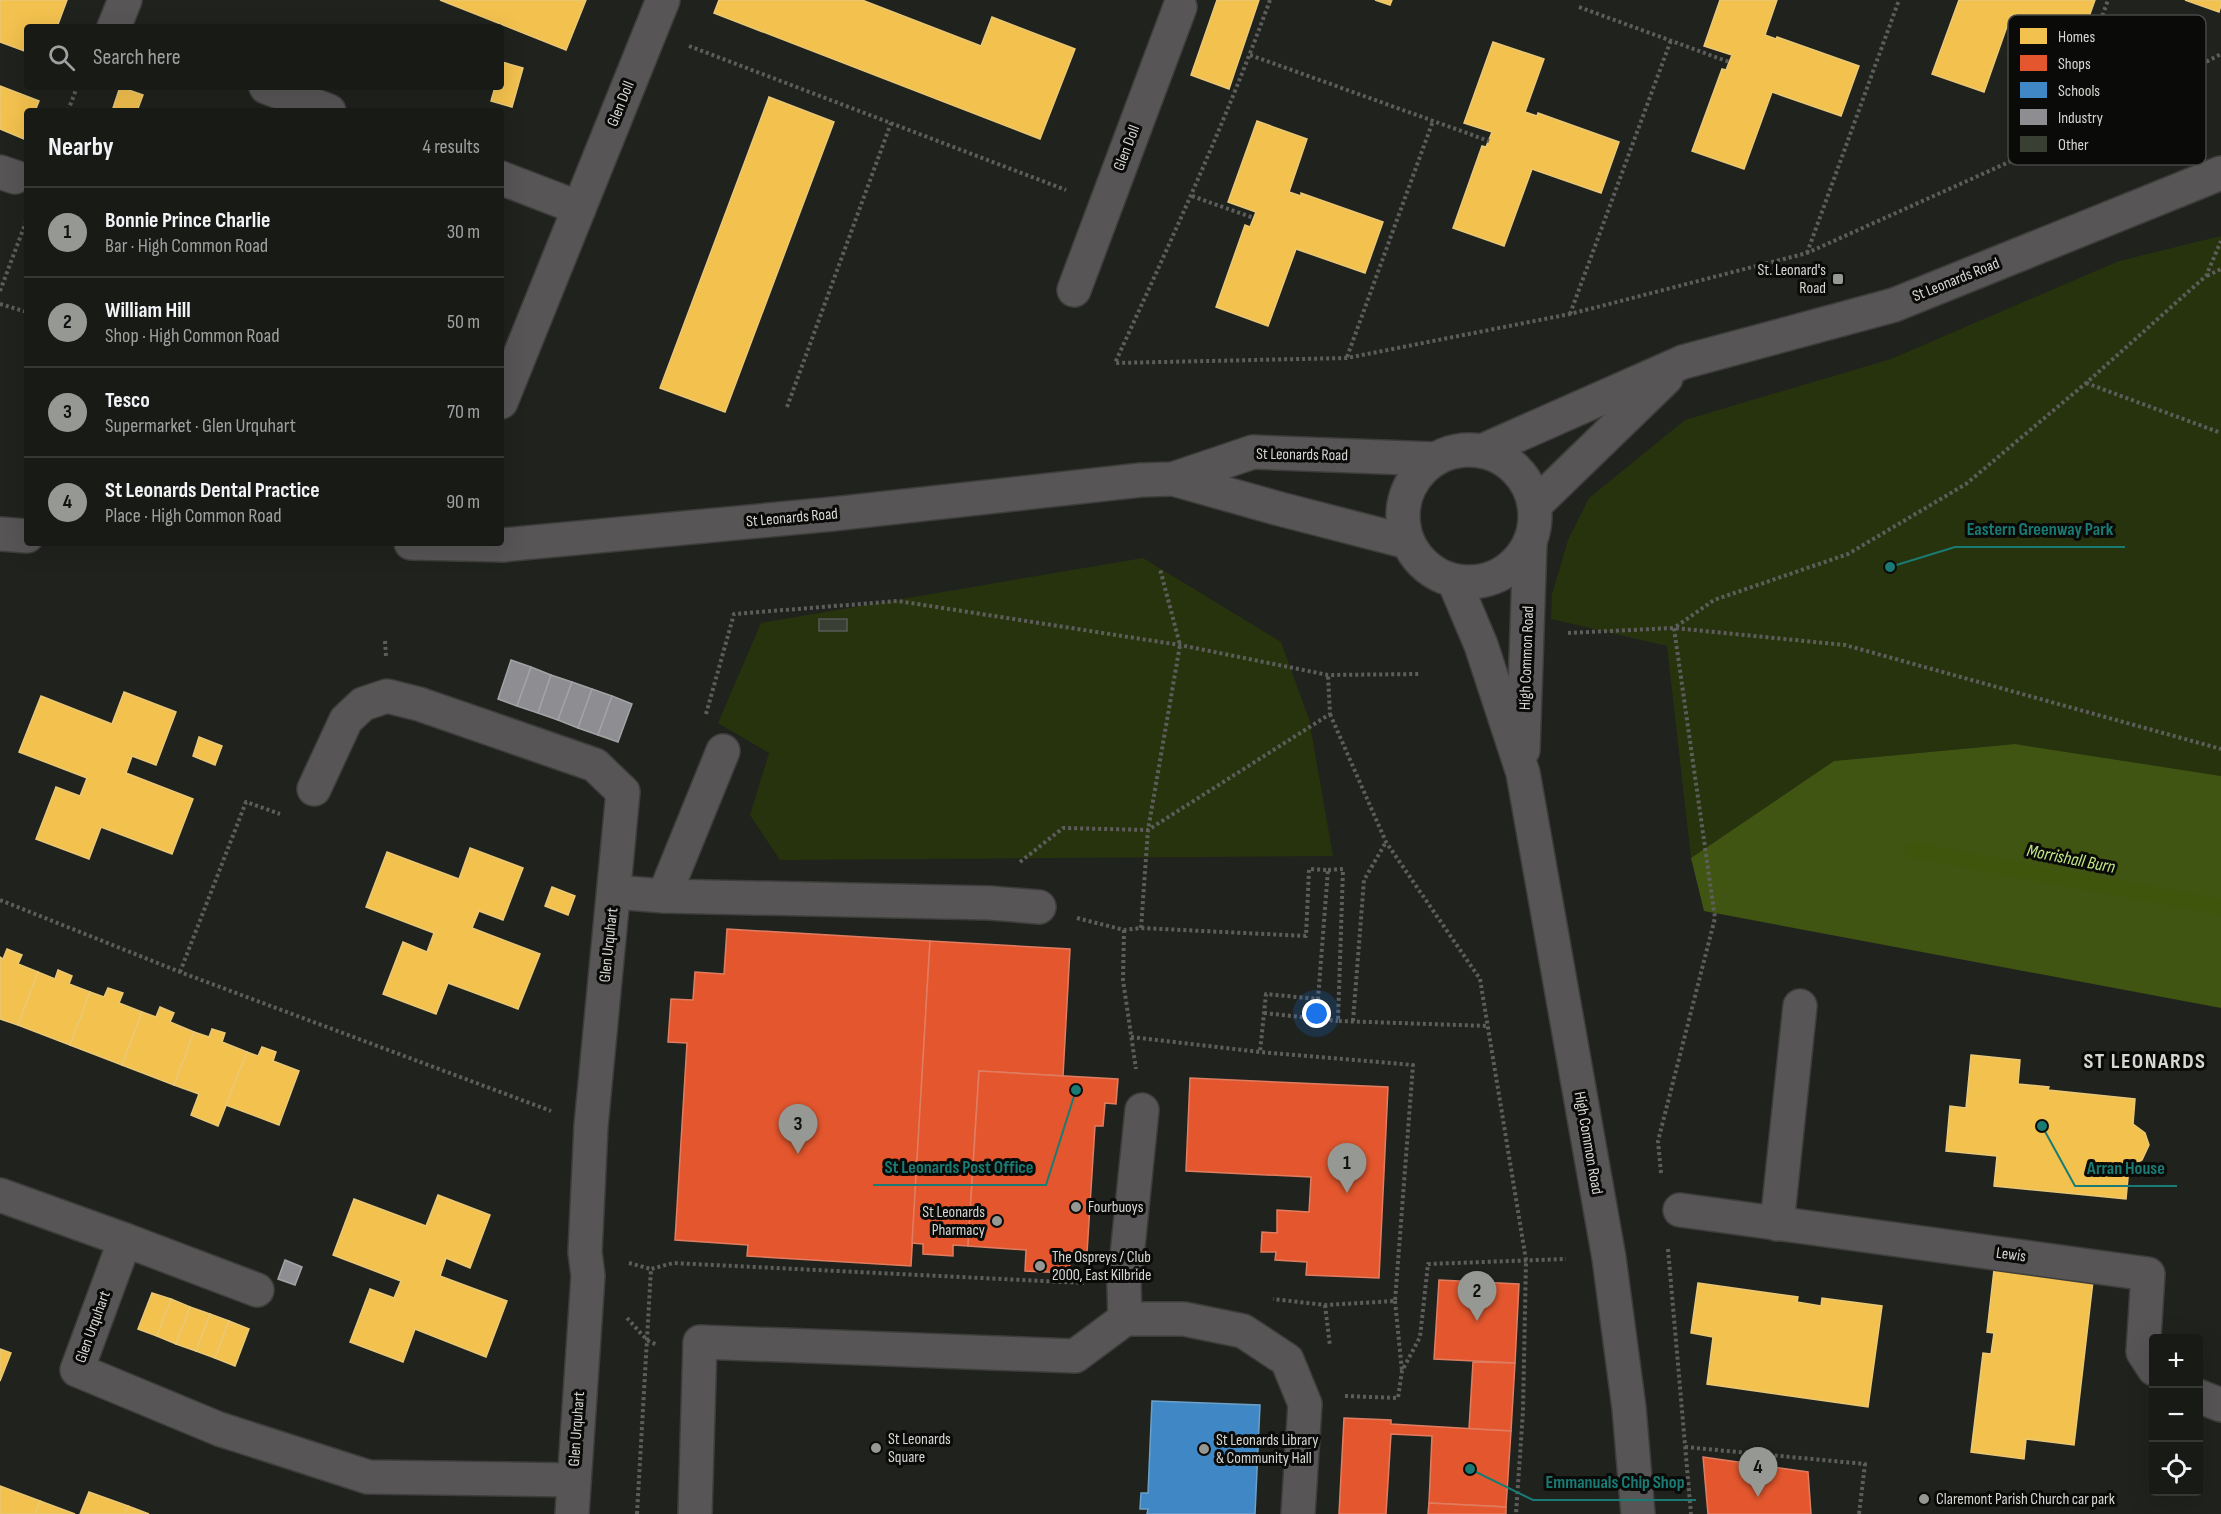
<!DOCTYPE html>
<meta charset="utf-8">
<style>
:root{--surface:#181a16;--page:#21231f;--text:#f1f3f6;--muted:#9fa1a1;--line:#363835;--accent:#969894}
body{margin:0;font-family:"Sofia Sans Condensed",sans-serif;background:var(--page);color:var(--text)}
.controls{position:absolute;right:18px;bottom:18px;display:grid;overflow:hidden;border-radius:6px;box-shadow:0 6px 24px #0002}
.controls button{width:54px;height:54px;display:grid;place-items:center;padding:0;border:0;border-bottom:2px solid var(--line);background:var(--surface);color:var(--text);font:30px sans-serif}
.you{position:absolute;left:1317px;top:1014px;width:21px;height:21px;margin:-15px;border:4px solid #fff;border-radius:50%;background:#1a73e8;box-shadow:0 0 0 9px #1a73e833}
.badge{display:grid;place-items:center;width:39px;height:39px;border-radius:50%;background:var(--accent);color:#111;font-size:20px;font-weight:700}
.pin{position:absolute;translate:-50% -50px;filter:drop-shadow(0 2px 3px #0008)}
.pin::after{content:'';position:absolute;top:32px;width:21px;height:18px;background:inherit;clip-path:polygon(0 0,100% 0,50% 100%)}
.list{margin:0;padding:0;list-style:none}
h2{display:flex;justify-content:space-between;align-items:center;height:78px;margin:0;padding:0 24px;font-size:26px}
h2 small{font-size:20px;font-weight:400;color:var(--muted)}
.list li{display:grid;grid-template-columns:39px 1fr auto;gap:18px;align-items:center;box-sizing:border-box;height:90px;padding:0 24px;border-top:2px solid var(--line)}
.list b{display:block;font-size:22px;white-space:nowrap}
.list p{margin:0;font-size:20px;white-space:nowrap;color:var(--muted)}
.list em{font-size:20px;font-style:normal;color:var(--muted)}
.icon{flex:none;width:33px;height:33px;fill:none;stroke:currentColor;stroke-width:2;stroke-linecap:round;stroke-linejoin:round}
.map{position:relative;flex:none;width:2221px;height:1514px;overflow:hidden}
.search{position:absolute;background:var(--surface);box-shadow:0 6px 24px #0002;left:24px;top:24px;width:480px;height:66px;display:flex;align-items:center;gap:15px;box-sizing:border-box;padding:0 21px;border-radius:6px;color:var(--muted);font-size:22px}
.panel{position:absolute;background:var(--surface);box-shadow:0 6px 24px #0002;left:24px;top:108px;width:480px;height:438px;border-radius:6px}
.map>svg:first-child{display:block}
.green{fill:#27330d}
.forest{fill:#405511}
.homes{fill:#f2c14e;stroke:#eac876;stroke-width:1.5}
.shops{fill:#e4572e;stroke:#e07d60;stroke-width:1.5}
.schools{fill:#3f88c5;stroke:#6ca0c9;stroke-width:1.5}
.industry{fill:#8d8d92;stroke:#a3a3a6;stroke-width:1.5}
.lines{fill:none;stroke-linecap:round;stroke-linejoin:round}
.stream{stroke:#3f550c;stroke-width:15}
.building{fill:#3a3f33;stroke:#585a57;stroke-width:1.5}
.minor-casing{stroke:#3d3e3c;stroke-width:36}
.path{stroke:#5d5d5c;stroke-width:4;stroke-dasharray:3 3;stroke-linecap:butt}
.minor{stroke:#575555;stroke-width:33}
.poi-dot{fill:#969894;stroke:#0a0b09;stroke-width:2}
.labels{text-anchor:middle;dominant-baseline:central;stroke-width:6;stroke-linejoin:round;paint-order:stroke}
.street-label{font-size:16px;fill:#d6d7d3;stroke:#0a0b09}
.poi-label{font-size:16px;fill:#d6d7d3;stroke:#0a0b09;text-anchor:start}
.water-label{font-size:18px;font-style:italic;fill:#c3e985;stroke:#0a0b09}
.district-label{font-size:22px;font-weight:bold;letter-spacing:1.5px;fill:#d6d7d3;stroke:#0a0b09}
.key{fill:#0a0b09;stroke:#474846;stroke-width:1.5}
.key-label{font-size:16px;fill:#d6d7d3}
.leader{fill:none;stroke:#197b73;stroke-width:2}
.callout-dot{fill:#197b73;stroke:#0a0b09;stroke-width:2}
.callout-label{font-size:18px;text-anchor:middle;font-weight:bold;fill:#197b73;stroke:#0a0b09;stroke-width:6;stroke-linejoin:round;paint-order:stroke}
</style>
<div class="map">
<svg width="2221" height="1514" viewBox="0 0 2221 1514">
<rect width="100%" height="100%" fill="#20221e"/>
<g class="green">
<path d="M 2221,236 L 2221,776 L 2015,744 L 1834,761 L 1691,858 L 1667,646 L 1551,619 L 1552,594 L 1568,540 L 1589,498 L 1685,420 L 1891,359 L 2119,261 Z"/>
<path d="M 1143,558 L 1281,642 L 1309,719 L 1333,856 L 780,860 L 750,815 L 769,753 L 718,723 L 761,623 Z"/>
</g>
<path class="forest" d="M 2015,744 L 2221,776 L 2221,1008 L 1704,911 L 1691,858 L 1834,761 Z"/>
<g class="homes">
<path d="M 0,0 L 67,0 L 57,27 L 27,27 L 27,52 L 0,42 Z"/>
<path d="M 440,0 L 586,0 L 566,50 Z"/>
<path d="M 719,0 L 862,0 L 981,46 L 992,17 L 1075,49 L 1040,139 L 714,13 Z"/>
<path d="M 1217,0 L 1259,0 L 1229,89 L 1191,75 Z"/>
<path d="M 1375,0 L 1392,0 L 1390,5 Z"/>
<path d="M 1720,0 L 1777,0 L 1765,35 L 1776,39 L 1777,37 L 1859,66 L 1841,116 L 1772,92 L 1744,169 L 1692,151 L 1722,69 L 1726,70 L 1732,55 L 1704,46 Z"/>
<path d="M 1959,0 L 2095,0 L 2081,39 L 2011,15 L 1984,92 L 1932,74 Z"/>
<path d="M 2185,0 L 2221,0 L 2221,5 L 2219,12 Z"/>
<path d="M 1493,42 L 1544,59 L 1525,112 L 1537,116 L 1538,113 L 1619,142 L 1601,193 L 1532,169 L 1504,246 L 1453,228 L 1482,146 L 1486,147 L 1492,132 L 1464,123 Z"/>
<path d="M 502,62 L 523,68 L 512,107 L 491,101 L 495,87 L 501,87 Z"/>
<path d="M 0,86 L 39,101 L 35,111 L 27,111 L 27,132 L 24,139 L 0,129 Z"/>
<path d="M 120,87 L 143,95 L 137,111 L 112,111 Z"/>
<path d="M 769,97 L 834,122 L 725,412 L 660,388 Z"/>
<path d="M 1257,121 L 1307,139 L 1289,192 L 1301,196 L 1301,193 L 1383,222 L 1365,273 L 1296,249 L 1268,326 L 1216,307 L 1245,225 L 1250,227 L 1256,212 L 1228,202 Z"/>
<path d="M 124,692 L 176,712 L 156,765 L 132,756 L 126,773 L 193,799 L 172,854 L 101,827 L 89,859 L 36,839 L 56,787 L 80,796 L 87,778 L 19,752 L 41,696 L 112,724 Z"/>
<path d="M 199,737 L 222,746 L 215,765 L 193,756 Z"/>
<path d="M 470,848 L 523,868 L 503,920 L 479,911 L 472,928 L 540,954 L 518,1009 L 448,983 L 436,1014 L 383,994 L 403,942 L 427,952 L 434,933 L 366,907 L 387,852 L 459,879 Z"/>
<path d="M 552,887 L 575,896 L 568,915 L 545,906 Z"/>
<path d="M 7,949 L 22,955 L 18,964 L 38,972 L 18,1025 L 0,1019 L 0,957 L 3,959 Z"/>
<path d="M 58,970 L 72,976 L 69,984 L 90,992 L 70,1045 L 18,1025 L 38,972 L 55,979 Z"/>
<path d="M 108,988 L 123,993 L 119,1003 L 142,1012 L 122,1065 L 70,1045 L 90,992 L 104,997 Z"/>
<path d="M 160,1007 L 174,1013 L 170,1022 L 194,1032 L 174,1085 L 122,1065 L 142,1012 L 156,1017 Z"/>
<path d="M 212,1029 L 225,1033 L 222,1042 L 247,1052 L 218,1126 L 191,1115 L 199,1094 L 174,1085 L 194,1032 L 209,1037 Z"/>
<path d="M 262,1047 L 276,1052 L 273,1061 L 299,1071 L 279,1125 L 226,1105 L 247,1052 L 258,1056 Z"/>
<path d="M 1971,1055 L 2020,1060 L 2018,1084 L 2049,1087 L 2048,1090 L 2135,1099 L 2133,1124 L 2145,1133 L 2149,1145 L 2142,1160 L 2129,1167 L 2126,1199 L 1994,1186 L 1997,1156 L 1946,1151 L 1950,1106 L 1966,1108 Z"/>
<path d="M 438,1195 L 490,1215 L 470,1268 L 446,1258 L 440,1276 L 507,1301 L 486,1357 L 415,1329 L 403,1362 L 350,1342 L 370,1289 L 394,1298 L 401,1281 L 333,1255 L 354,1199 L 426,1226 Z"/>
<path d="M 1994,1270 L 2093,1281 L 2074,1445 L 2026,1439 L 2024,1459 L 1971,1452 L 1983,1353 L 1991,1354 L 1994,1333 L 1987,1332 Z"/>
<path d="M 1698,1283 L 1798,1297 L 1797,1302 L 1821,1306 L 1822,1298 L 1882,1306 L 1868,1407 L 1707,1384 L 1713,1337 L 1691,1333 Z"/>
<path d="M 152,1293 L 171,1299 L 157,1336 L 138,1329 Z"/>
<path d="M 171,1299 L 190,1307 L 176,1344 L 157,1336 Z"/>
<path d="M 190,1307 L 210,1314 L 196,1351 L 176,1344 Z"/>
<path d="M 210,1314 L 229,1321 L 215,1358 L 196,1351 Z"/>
<path d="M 229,1321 L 249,1329 L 235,1366 L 215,1358 Z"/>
<path d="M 0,1349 L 11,1353 L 0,1381 Z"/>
<path d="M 0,1486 L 40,1501 L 35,1514 L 0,1514 Z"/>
<path d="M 89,1492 L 128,1506 L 125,1514 L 80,1514 Z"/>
<path d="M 40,1501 L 75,1514 L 35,1514 Z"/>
<path d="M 128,1506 L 149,1514 L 125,1514 Z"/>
</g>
<g class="shops">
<path d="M 727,929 L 930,941 L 911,1266 L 747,1256 L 748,1245 L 675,1240 L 687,1043 L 668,1042 L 671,999 L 693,1000 L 695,972 L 724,974 Z"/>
<path d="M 930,941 L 1070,949 L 1063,1076 L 979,1071 L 968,1246 L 953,1245 L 953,1256 L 923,1254 L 923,1244 L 912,1243 Z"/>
<path d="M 979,1071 L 1118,1079 L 1116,1104 L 1105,1103 L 1103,1126 L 1095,1126 L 1087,1253 L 1071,1252 L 1069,1273 L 1025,1271 L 1026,1250 L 968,1246 Z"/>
<path d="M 1190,1078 L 1388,1087 L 1379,1278 L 1306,1275 L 1307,1262 L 1275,1260 L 1276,1252 L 1261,1252 L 1262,1232 L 1277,1233 L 1277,1210 L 1309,1212 L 1311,1177 L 1186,1171 Z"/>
<path d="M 1439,1280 L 1519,1284 L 1515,1363 L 1434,1359 Z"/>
<path d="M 1473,1362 L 1515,1363 L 1511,1431 L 1469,1429 Z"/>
<path d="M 1344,1418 L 1391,1420 L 1391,1424 L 1511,1431 L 1506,1507 L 1429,1503 L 1432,1436 L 1391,1434 L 1386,1514 L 1339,1514 Z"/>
<path d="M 1703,1457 L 1808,1472 L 1811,1514 L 1708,1514 Z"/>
<path d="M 1429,1503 L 1506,1507 L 1506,1514 L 1428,1514 Z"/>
</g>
<path class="schools" d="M 1152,1401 L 1260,1405 L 1255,1514 L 1147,1514 L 1148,1509 L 1140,1509 L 1141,1493 L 1148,1493 Z"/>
<g class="industry">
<path d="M 511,660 L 531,667 L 517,706 L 498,699 Z"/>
<path d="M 531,667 L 551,675 L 538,713 L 517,706 Z"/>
<path d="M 551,675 L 572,682 L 558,720 L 538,713 Z"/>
<path d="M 572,682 L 592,689 L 578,728 L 558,720 Z"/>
<path d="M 592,689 L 612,696 L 598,735 L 578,728 Z"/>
<path d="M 612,696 L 632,704 L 618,742 L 598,735 Z"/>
<path d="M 285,1260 L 302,1267 L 295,1285 L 278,1279 Z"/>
</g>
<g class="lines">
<path class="stream" d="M 1913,850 L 2221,907"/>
</g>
<rect class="building" x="819" y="619" width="28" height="12"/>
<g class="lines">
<g class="minor-casing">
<g id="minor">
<path d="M 114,27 L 125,0"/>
<path d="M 266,87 L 329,111"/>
<path d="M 0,172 L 15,177"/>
<path d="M 501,178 L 579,208"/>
<path d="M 1074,290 L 1180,7"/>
<path d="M 501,402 L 663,0"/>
<circle cx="1469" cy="516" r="66"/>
<path d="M 1482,451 L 1683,362 L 1894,305 L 2221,173"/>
<path d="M 1173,479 L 1280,509 L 1408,542"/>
<path d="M 1535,505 L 1666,378"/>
<path d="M 0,534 L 27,536"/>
<path d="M 411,543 L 503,545 L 833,514 L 1141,480 L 1173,479 L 1253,452 L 1435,459"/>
<path d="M 1454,581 L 1481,645 L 1523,773 L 1609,1258 L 1629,1408 L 1638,1514"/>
<path d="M 1523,750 L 1530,542"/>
<path d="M 314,789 L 346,720 L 363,704 L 387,696 L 419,704 L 595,765 L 623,792 L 591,1126 L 585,1252 L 588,1276 L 572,1514"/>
<path d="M 614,892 L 664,896 L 990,903 L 1039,907"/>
<path d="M 664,896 L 723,751"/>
<path d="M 0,1195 L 125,1240 L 77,1370 L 219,1429 L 368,1477 L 574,1480"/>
<path d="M 1680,1210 L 2148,1274 L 2143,1352 L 2154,1369"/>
<path d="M 1777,1224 L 1800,1006"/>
<path d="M 125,1240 L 257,1290"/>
<path d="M 1125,1319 L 1124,1285 L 1142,1110"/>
<path d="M 2198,1396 L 2221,1405"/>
<path d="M 695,1514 L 700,1342 L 1075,1356 L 1125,1319 L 1184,1319 L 1243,1331 L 1287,1360 L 1305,1404 L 1298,1514"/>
</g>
</g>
<g class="path">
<path d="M 1270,0 C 1225,124 1170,243 1115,363 L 1347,358 L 1570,314 L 1807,253 L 2058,140 L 2221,54"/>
<path d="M 1579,7 L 1729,62"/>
<path d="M 689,46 L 1066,190"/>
<path d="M 1250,55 L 1489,141"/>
<path d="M 68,111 L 77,87"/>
<path d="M 2058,140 L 2108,0"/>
<path d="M 1192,196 L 1254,218"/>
<path d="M 1807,253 L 1899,0"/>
<path d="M 2207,276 L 2221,269"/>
<path d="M 0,291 L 27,219"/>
<path d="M 0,304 L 27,312"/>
<path d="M 1570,314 L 1671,40"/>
<path d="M 1347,357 L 1433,121"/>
<path d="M 2086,383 L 2221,433"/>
<path d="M 787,407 L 891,123"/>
<path d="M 1568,633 L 1674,628 L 1845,645 L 2221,749"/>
<path d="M 385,641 L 386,656"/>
<path d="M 706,714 L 734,614 L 898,601 L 1180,645 L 1328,675 L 1420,674"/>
<path d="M 1330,714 L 1386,842 L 1480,979 L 1526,1260 L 1523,1411 L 1516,1514"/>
<path d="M 1020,862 L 1063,828 L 1148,830 L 1330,714 L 1328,675"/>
<path d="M 1328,870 L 1343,869 L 1338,1021 L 1489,1026"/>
<path d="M 0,900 L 180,972 L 551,1111"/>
<path d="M 1077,918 L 1124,930 L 1141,928 L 1306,936 L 1309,869 L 1328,870 L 1318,999 L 1266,994 L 1260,1052"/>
<path d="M 1141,928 L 1148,830 L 1180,645 L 1160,569"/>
<path d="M 1124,930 L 1123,980 L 1136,1069"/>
<path d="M 180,972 L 246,802 L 280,814"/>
<path d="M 1264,1013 L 1338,1021"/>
<path d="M 1353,1021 L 1364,880 L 1386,842"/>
<path d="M 1131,1037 L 1260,1052 L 1413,1065 L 1395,1301 L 1325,1305 L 1273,1299"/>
<path d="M 1661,1173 L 1658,1141 L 1715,918 L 1674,628 L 1714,600 L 1848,554 L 1966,484 L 2086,383 L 2206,276 L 2221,241"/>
<path d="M 1668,1249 L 1691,1514"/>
<path d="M 629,1263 L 651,1269"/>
<path d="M 1395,1301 L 1402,1371"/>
<path d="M 1325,1305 L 1330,1346"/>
<path d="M 627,1318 L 647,1340 L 657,1345"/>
<path d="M 1345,1396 L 1398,1398 L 1402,1371 L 1420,1337 L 1428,1264 L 1566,1259"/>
<path d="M 1685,1447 L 1865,1464 L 1859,1514"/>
<path d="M 637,1514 L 651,1269 L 673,1263 L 1084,1283"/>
</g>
<use href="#minor" class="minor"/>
</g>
<g class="poi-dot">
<rect x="1832" y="273" width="12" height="12" rx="3"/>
<circle cx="1076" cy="1207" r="6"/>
<circle cx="997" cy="1221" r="6"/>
<circle cx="1040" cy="1266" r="6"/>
<circle cx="876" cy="1448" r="6"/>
<circle cx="1204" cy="1449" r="6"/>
<circle cx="1924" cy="1499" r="6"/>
</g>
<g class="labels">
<g class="street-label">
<text transform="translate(621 104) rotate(-68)">Glen Doll</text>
<text transform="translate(1127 148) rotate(-69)">Glen Doll</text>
<text transform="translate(1956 280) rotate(-22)">St Leonards Road</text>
<text transform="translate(1302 455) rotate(1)">St Leonards Road</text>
<text transform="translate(792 518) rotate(-5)">St Leonards Road</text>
<text transform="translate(1527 658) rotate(-88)">High Common Road</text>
<text transform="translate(609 945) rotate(-84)">Glen Urquhart</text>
<text transform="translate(1588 1143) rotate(80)">High Common Road</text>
<text transform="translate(2011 1255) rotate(8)">Lewis</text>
<text transform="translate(93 1327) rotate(-70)">Glen Urquhart</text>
<text transform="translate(577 1429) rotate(-86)">Glen Urquhart</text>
</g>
<g class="poi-label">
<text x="1826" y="270" text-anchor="end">St. Leonard's<tspan x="1826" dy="18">Road</tspan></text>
<text x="1088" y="1207">Fourbuoys</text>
<text x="985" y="1212" text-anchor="end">St Leonards<tspan x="985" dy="18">Pharmacy</tspan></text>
<text x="1052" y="1257">The Ospreys / Club<tspan x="1052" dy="18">2000, East Kilbride</tspan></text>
<text x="888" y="1439">St Leonards<tspan x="888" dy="18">Square</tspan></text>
<text x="1216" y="1440">St Leonards Library<tspan x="1216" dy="18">&amp; Community Hall</tspan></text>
<text x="1936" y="1499">Claremont Parish Church car park</text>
</g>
<g class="water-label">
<text transform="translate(2071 859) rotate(11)">Morrishall Burn</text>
</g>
<g class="district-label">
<text x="2145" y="1061">ST LEONARDS</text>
</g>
</g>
<rect x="2008" y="15" width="198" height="150" rx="9" class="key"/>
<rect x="2020" y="28" width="27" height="16" fill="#f2c14e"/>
<rect x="2020" y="55" width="27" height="16" fill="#e4572e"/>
<rect x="2020" y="82" width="27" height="16" fill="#3f88c5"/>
<rect x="2020" y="109" width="27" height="16" fill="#8d8d92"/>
<rect x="2020" y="136" width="27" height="16" fill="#3a3f33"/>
<g class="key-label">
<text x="2058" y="42">Homes</text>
<text x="2058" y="69">Shops</text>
<text x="2058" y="96">Schools</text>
<text x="2058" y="123">Industry</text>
<text x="2058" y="150">Other</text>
</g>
<path class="leader" d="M1890 567L1955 547H2125M1076 1090L1046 1185H873M2042 1126L2075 1186H2177M1470 1469L1533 1500H1696"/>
<g class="callout-dot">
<circle cx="1890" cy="567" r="6"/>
<circle cx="1076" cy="1090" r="6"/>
<circle cx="2042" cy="1126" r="6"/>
<circle cx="1470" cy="1469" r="6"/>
</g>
<g class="callout-label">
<text x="2040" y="535">Eastern Greenway Park</text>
<text x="959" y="1173">St Leonards Post Office</text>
<text x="2126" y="1174">Arran House</text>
<text x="1615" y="1488">Emmanuals Chip Shop</text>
</g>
</svg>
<div class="controls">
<button>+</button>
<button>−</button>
<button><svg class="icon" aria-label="locate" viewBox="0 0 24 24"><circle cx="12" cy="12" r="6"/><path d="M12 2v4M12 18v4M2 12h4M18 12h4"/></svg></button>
</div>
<div class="you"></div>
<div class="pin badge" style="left:1347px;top:1193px">1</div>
<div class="pin badge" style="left:1477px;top:1321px">2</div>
<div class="pin badge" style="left:798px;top:1154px">3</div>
<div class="pin badge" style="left:1758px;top:1497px">4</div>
<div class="search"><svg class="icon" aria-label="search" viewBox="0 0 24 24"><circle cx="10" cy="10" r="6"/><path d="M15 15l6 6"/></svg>Search here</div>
<section class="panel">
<h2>Nearby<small>4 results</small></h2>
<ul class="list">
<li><span class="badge">1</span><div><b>Bonnie Prince Charlie</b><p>Bar · High Common Road</p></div><em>30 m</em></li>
<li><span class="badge">2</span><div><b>William Hill</b><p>Shop · High Common Road</p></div><em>50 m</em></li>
<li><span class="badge">3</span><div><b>Tesco</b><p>Supermarket · Glen Urquhart</p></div><em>70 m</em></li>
<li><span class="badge">4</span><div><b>St Leonards Dental Practice</b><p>Place · High Common Road</p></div><em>90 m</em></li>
</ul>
</section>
</div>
